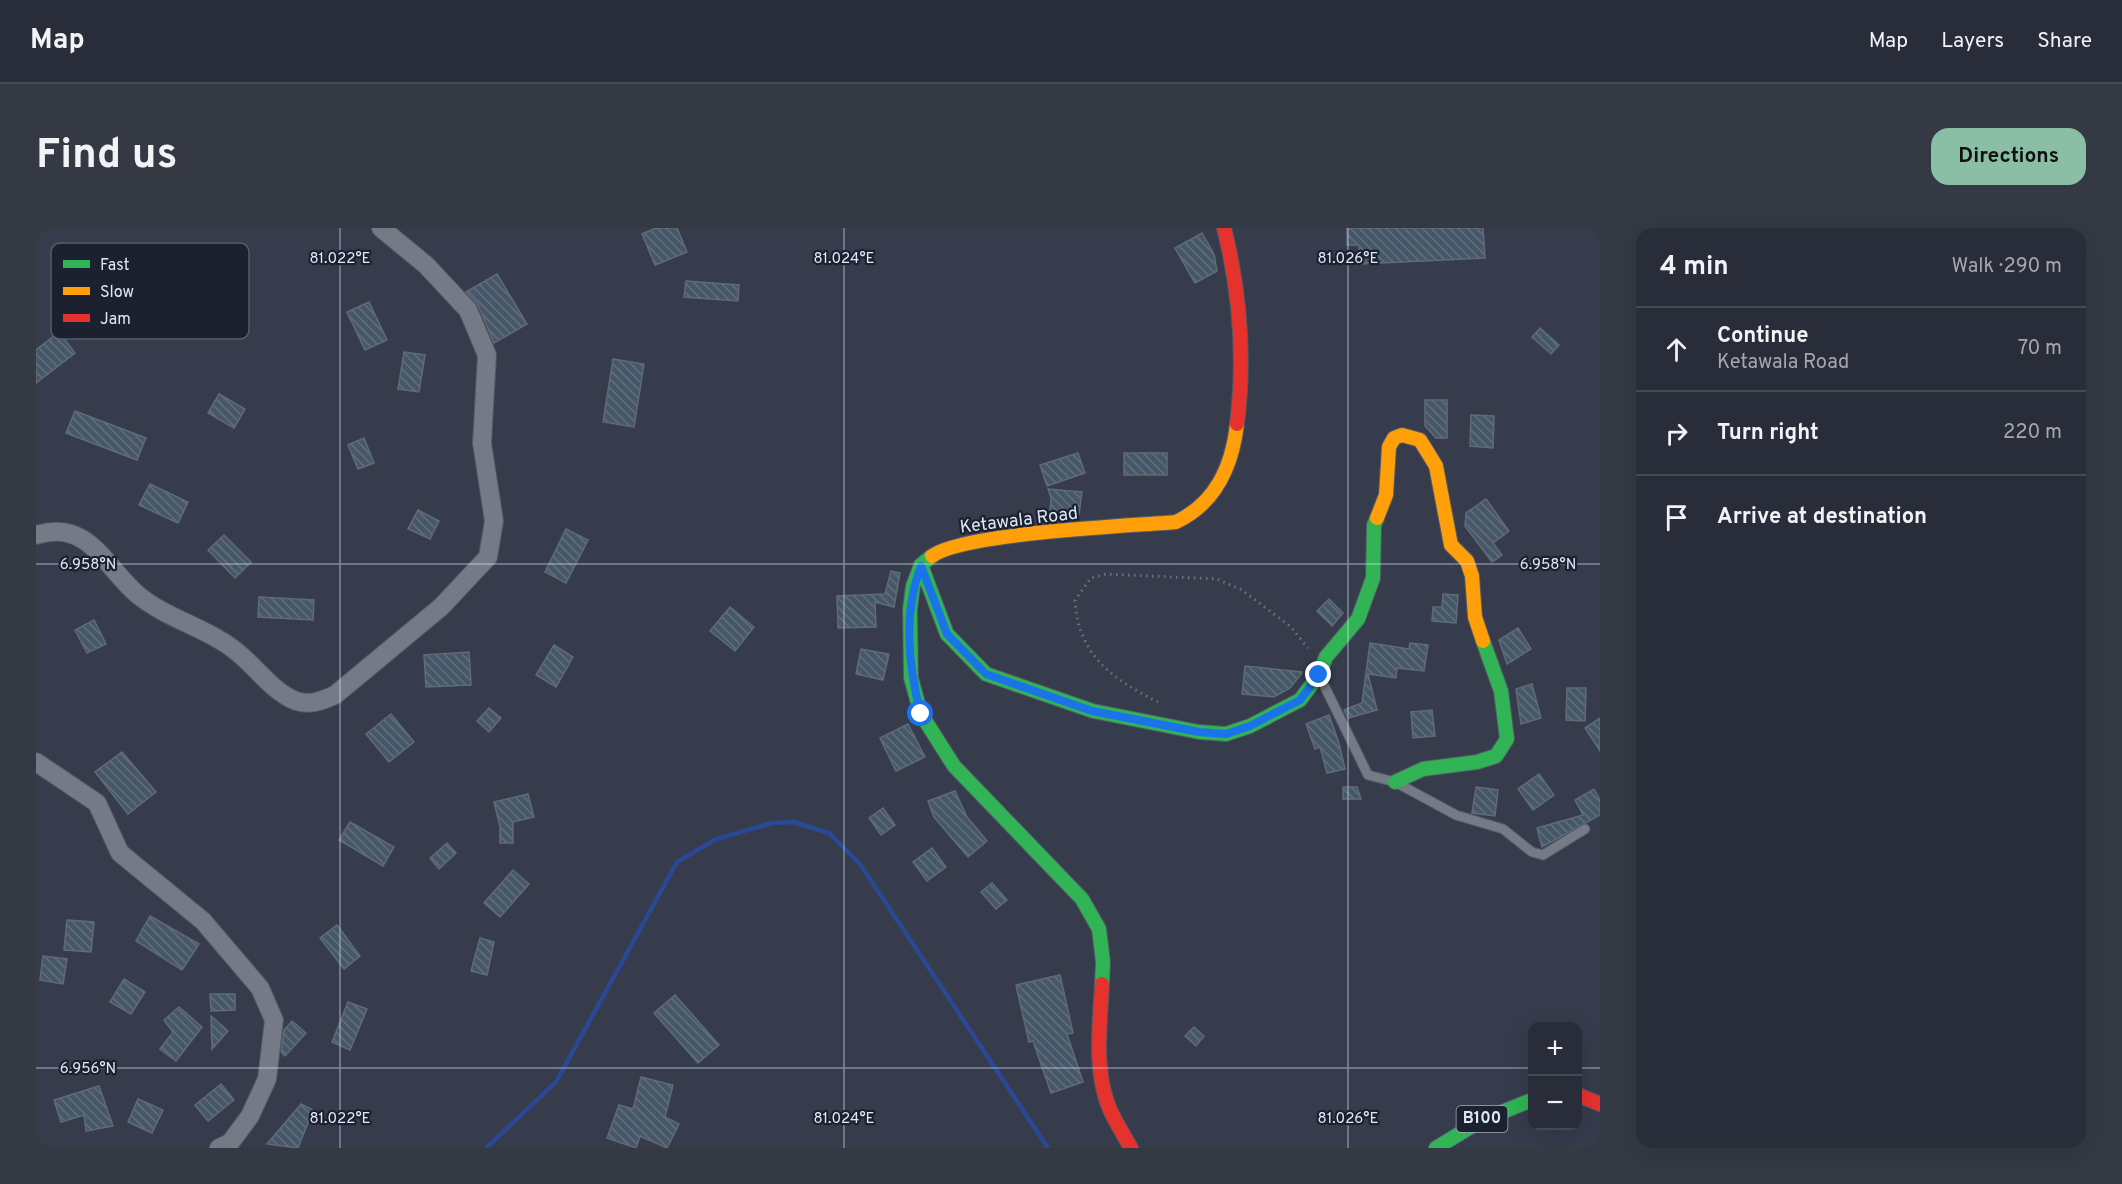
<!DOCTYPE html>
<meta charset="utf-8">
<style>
:root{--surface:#282d39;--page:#343944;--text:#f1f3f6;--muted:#a5a8ae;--line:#444953;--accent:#8abfa5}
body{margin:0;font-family:Overpass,sans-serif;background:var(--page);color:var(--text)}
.controls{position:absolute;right:18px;bottom:18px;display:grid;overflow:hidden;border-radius:12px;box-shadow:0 6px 24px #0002}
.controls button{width:54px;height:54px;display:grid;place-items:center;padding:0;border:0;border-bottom:2px solid var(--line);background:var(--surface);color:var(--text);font:30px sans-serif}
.stop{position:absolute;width:18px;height:18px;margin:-14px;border:4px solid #1a73e8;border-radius:50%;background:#fff}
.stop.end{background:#1a73e8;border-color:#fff;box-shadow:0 2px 6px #0008}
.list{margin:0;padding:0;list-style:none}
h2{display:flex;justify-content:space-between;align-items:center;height:78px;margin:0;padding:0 24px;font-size:26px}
h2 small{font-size:20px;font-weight:400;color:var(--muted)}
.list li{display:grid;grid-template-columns:39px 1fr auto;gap:18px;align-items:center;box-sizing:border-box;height:84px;padding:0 24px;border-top:2px solid var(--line)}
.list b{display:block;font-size:22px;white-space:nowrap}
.list p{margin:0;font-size:20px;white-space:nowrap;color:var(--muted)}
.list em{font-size:20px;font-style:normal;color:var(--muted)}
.icon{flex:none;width:33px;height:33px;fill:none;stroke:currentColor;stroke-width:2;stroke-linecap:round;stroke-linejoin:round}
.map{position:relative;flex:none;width:1564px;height:920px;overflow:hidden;border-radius:18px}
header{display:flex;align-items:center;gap:36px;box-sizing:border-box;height:84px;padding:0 30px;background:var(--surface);border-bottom:2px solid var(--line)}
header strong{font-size:28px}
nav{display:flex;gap:33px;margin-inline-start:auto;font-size:21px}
.intro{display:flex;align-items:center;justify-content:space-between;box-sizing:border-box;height:144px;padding:0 36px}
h1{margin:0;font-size:42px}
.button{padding:15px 27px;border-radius:18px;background:var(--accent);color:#111;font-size:21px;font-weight:700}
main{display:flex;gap:36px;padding:0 36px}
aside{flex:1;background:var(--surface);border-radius:18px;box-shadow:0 6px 24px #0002}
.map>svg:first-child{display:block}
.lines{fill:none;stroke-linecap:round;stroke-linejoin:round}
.stream{stroke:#2b4894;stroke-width:4.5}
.building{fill:url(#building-back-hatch);stroke:#616a76;stroke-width:1.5}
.lane-casing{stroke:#525866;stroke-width:11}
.street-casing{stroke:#525866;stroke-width:20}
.fast-casing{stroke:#525866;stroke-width:16}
.slow-casing{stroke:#525866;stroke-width:16}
.jam-casing{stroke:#525866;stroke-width:16}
.path{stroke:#6d727e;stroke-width:3;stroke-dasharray:1.5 4.5;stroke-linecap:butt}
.lane{stroke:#747a86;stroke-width:9}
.street{stroke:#747a86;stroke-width:18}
.fast{stroke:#30b455;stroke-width:14}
.slow{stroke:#ff9f0a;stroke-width:14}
.jam{stroke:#e5322d;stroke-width:14}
.route{stroke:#1a73e8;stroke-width:8}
.ticks{fill:none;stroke:#dfe8fa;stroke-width:1.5;stroke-opacity:0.45}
.labels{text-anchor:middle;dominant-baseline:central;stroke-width:4.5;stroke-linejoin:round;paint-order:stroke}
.shield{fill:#1b212e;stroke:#a4acbd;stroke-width:1.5}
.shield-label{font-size:16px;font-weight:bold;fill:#dfe8fa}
.street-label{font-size:18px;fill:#dfe8fa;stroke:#1b212e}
.key{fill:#1b212e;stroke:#565d6b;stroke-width:1.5}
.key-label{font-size:16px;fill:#dfe8fa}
.ticks-label{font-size:15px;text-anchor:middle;fill:#dfe8fa;stroke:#1b212e;stroke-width:4.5;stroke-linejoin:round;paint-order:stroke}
</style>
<header>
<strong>Map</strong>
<nav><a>Map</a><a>Layers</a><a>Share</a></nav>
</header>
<div class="intro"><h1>Find us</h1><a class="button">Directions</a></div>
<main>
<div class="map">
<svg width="1564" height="920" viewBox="0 0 1564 920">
<defs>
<pattern id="building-back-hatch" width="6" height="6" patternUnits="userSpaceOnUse" patternTransform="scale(1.5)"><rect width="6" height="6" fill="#465768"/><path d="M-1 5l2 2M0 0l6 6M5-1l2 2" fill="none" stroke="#606f7e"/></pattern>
</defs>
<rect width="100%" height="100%" fill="#363c4c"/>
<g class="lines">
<path class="stream" d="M 450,920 L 520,854 L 641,634 L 680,611 L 736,595 L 758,594 L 793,605 L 824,636 L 1012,920"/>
</g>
<g class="building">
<path d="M 620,0 L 641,0 L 651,24 L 619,37 L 606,6 Z"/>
<path d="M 1311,0 L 1447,0 L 1449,30 L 1324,36 L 1323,17 L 1311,17 Z"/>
<path d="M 1166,5 L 1178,26 L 1181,43 L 1159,55 L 1139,20 Z"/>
<path d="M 461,46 L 491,96 L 458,115 L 442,77 L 430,64 Z"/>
<path d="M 650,53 L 703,57 L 702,73 L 648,69 Z"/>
<path d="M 333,74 L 351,112 L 329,122 L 311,84 Z"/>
<path d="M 1504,100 L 1523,117 L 1515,126 L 1496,109 Z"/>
<path d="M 23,104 L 39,125 L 0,155 L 0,122 Z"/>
<path d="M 368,124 L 389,127 L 383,164 L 362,161 Z"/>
<path d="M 577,131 L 608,136 L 598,199 L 567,194 Z"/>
<path d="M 183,166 L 209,181 L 198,200 L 172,185 Z"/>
<path d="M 1389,172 L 1411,172 L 1411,210 L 1400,210 L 1389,198 Z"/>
<path d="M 39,183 L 110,210 L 101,232 L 30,205 Z"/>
<path d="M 1435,187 L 1458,188 L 1457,220 L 1434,218 Z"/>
<path d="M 328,210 L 338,235 L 322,241 L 312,217 Z"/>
<path d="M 1042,225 L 1049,245 L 1011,258 L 1004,237 Z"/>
<rect x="1088" y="225" width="43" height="22"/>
<path d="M 114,256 L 152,274 L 142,295 L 103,277 Z"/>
<path d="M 1012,261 L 1046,264 L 1043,286 L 1014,283 L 1015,270 Z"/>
<path d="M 1450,271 L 1473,303 L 1457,315 L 1466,327 L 1456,334 L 1429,298 L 1430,285 Z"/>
<path d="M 382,282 L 403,293 L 394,311 L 372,301 Z"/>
<path d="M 530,301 L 552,312 L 530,355 L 509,344 Z"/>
<path d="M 188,307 L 215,334 L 199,350 L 172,322 Z"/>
<path d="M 855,343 L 864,345 L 858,379 L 839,374 L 840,399 L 802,400 L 801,368 L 849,366 Z"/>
<path d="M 1407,366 L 1422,367 L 1420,395 L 1396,393 L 1397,379 L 1406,379 Z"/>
<path d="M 223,369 L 278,372 L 277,392 L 222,389 Z"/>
<path d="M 1293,371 L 1307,385 L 1296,398 L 1281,383 Z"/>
<path d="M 694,379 L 718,399 L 699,423 L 674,403 Z"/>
<path d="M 58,392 L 70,416 L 51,425 L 39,402 Z"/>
<path d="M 1482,400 L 1495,421 L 1471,436 L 1463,412 Z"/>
<path d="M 1334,415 L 1373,421 L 1374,415 L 1392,417 L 1388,443 L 1361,440 L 1360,450 L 1332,446 L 1341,482 L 1312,490 L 1308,482 L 1326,475 Z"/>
<path d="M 518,417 L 537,429 L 520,459 L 500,447 Z"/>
<path d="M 825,421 L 853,426 L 847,452 L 820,446 Z"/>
<path d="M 433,424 L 435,457 L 390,459 L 388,427 Z"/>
<path d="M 1209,438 L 1266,444 L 1266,445 L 1254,460 L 1238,469 L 1206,466 Z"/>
<path d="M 1496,456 L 1505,490 L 1485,496 L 1480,461 Z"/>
<path d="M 1531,460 L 1550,460 L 1549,493 L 1530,492 Z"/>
<path d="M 453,480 L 465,490 L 453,504 L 441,493 Z"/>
<path d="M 1396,482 L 1399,508 L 1377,510 L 1375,484 Z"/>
<path d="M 355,486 L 378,514 L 353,534 L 330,506 Z"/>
<path d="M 1293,487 L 1302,512 L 1309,541 L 1291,545 L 1284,519 L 1279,521 L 1270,496 Z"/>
<path d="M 1564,490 L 1564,523 L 1549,500 Z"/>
<path d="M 872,496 L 889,529 L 860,543 L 844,510 Z"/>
<path d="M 86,524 L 120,564 L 92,586 L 59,544 Z"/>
<path d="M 1503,546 L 1518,567 L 1497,582 L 1482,561 Z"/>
<path d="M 1307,559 L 1321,559 L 1325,571 L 1307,571 Z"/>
<path d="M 1440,559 L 1462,562 L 1459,588 L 1436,585 Z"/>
<path d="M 1558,561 L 1564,572 L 1564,587 L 1506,619 L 1501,600 L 1547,587 L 1539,572 Z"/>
<path d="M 919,563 L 931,589 L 951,613 L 932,629 L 898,589 L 892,573 Z"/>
<path d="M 492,566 L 498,589 L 477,594 L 477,615 L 464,615 L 464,599 L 458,574 Z"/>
<path d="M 847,580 L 859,597 L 845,607 L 833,590 Z"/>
<path d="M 314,594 L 358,619 L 347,638 L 303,612 Z"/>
<path d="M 411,615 L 420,625 L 403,641 L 394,630 Z"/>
<path d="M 896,620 L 910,639 L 891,653 L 877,634 Z"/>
<path d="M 477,642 L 493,656 L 464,689 L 448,675 Z"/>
<path d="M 956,655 L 971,672 L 960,681 L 945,664 Z"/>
<path d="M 114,688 L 163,716 L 146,742 L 100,713 Z"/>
<path d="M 31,692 L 58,694 L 55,724 L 28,722 Z"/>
<path d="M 301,697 L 324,728 L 308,741 L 284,710 Z"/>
<path d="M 444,710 L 458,714 L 451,747 L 435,743 Z"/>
<path d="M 7,728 L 31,731 L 27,756 L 4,752 Z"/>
<path d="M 1024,747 L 1037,805 L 1031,806 L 1047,854 L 1015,865 L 997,813 L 993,814 L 980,757 Z"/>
<path d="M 88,751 L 109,764 L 95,786 L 74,774 Z"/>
<path d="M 174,766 L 199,766 L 199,782 L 175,783 Z"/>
<path d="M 639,767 L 683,817 L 662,835 L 618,785 Z"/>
<path d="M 312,774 L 331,781 L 314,822 L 296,814 Z"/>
<path d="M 143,779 L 166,799 L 140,833 L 124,821 L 137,804 L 128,792 Z"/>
<path d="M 175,788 L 192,803 L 176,821 Z"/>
<path d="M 256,793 L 270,805 L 249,828 L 245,824 L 248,802 Z"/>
<path d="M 1158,799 L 1168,808 L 1160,818 L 1149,808 Z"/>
<path d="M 605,849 L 637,857 L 629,889 L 643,896 L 631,920 L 604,908 L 600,920 L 571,910 L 583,877 L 597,881 Z"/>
<path d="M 185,856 L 198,872 L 172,893 L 159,877 Z"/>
<path d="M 63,858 L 77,898 L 50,903 L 48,887 L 25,894 L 18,872 Z"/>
<path d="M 102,871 L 127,882 L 116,905 L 92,894 Z"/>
<path d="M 265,876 L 277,882 L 262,920 L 231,916 Z"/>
</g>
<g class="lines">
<g class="lane-casing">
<path id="lane" d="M 1284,449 L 1332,547 L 1359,554 L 1420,587 L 1467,601 L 1496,624 L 1507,627 L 1549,601"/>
</g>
<g class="street-casing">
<g id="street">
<path d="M 0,307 C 53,291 68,338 102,367 C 131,391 172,400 201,424 C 220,439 237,464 260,473 C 275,478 287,472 299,467 L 405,379 L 452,329 L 458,293 L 446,215 L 451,127 L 432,82 L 390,37 L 345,0"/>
<path d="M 0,534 L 61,575 L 84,625 L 167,693 L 224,760 L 238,792 L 231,851 L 214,888 L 194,915 L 183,920"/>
</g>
</g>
<g class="fast-casing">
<g id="fast">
<path d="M 896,328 L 885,337 L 877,358 L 874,381 L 875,450 L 885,486 L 918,538 L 1046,671 L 1063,701 L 1067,734 L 1066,756"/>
<path d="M 885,337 L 911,406 L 950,446 L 1057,483 L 1163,504 L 1190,506 L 1214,498 L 1264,472 L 1283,447 L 1290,429 L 1322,391 L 1337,350 L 1338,297 L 1341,290"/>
<path d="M 1359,554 L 1387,541 L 1441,534 L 1460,528 L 1471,511 L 1465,463 L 1447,413"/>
<path d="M 1400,920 L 1446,892 L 1496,872"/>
</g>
</g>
<g class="slow-casing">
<g id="slow">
<path d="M 1341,290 L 1350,267 L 1353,219 L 1358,210 L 1366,207 L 1384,212 L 1400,238 L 1415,317 L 1431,333 L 1436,348 L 1439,389 L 1447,413"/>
<path d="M 896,328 C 927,305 1093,298 1140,294 C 1180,275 1196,239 1201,196"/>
</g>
</g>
<g class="jam-casing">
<g id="jam">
<path d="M 1188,0 C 1204,64 1209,131 1201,196"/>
<path d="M 1066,756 C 1064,797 1057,845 1075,884 C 1081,896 1088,908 1095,920"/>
<path d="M 1542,867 L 1564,876"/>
</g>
</g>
<path class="path" d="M 1122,474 C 1076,451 1042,427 1039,372 L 1055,350 L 1070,346 L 1181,351 L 1206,362 L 1255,399 L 1272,420"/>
<use href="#lane" class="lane"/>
<use href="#street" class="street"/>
<use href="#fast" class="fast"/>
<use href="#slow" class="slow"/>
<use href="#jam" class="jam"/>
</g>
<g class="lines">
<path class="route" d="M 885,486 C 872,439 867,384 885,338 L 911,406 L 950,446 L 1056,483 L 1163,504 L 1190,506 L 1214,498 L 1264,472 L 1283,447"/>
</g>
<path class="ticks" d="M 304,0 L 304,920M 808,0 L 808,920M 1312,0 L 1312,920M 0,336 L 1564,336M 0,840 L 1496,840M 1542,840 L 1564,840"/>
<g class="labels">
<rect class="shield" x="1420.5" y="878" width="51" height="26" rx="4.5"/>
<g class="shield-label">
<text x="1446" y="891">B100</text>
</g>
<g class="street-label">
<text transform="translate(983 293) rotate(-7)">Ketawala Road</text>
</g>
</g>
<rect x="15" y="15" width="198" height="96" rx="9" class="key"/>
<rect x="27" y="32" width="27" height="8" fill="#30b455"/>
<rect x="27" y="59" width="27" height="8" fill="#ff9f0a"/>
<rect x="27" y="86" width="27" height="8" fill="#e5322d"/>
<g class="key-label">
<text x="64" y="42">Fast</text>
<text x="64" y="69">Slow</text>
<text x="64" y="96">Jam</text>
</g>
<g class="ticks-label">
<text x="304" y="35">81.022°E</text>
<text x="808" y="35">81.024°E</text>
<text x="1312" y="35">81.026°E</text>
<text x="52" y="341">6.958°N</text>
<text x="1512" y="341">6.958°N</text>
<text x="52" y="845">6.956°N</text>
<text x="304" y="895">81.022°E</text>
<text x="808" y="895">81.024°E</text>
<text x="1312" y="895">81.026°E</text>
</g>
</svg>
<div class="controls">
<button>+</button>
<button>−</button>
</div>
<div class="stop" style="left:885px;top:486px"></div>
<div class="stop end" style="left:1283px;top:447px"></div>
</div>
<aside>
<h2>4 min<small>Walk · 290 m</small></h2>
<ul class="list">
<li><svg class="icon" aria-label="ahead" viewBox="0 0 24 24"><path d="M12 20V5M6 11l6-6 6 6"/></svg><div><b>Continue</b><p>Ketawala Road</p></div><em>70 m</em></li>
<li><svg class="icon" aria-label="right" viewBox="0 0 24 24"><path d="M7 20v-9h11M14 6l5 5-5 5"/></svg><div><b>Turn right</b></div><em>220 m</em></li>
<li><svg class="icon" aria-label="arrive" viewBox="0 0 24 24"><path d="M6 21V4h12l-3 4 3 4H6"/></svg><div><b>Arrive at destination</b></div></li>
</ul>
</aside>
</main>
